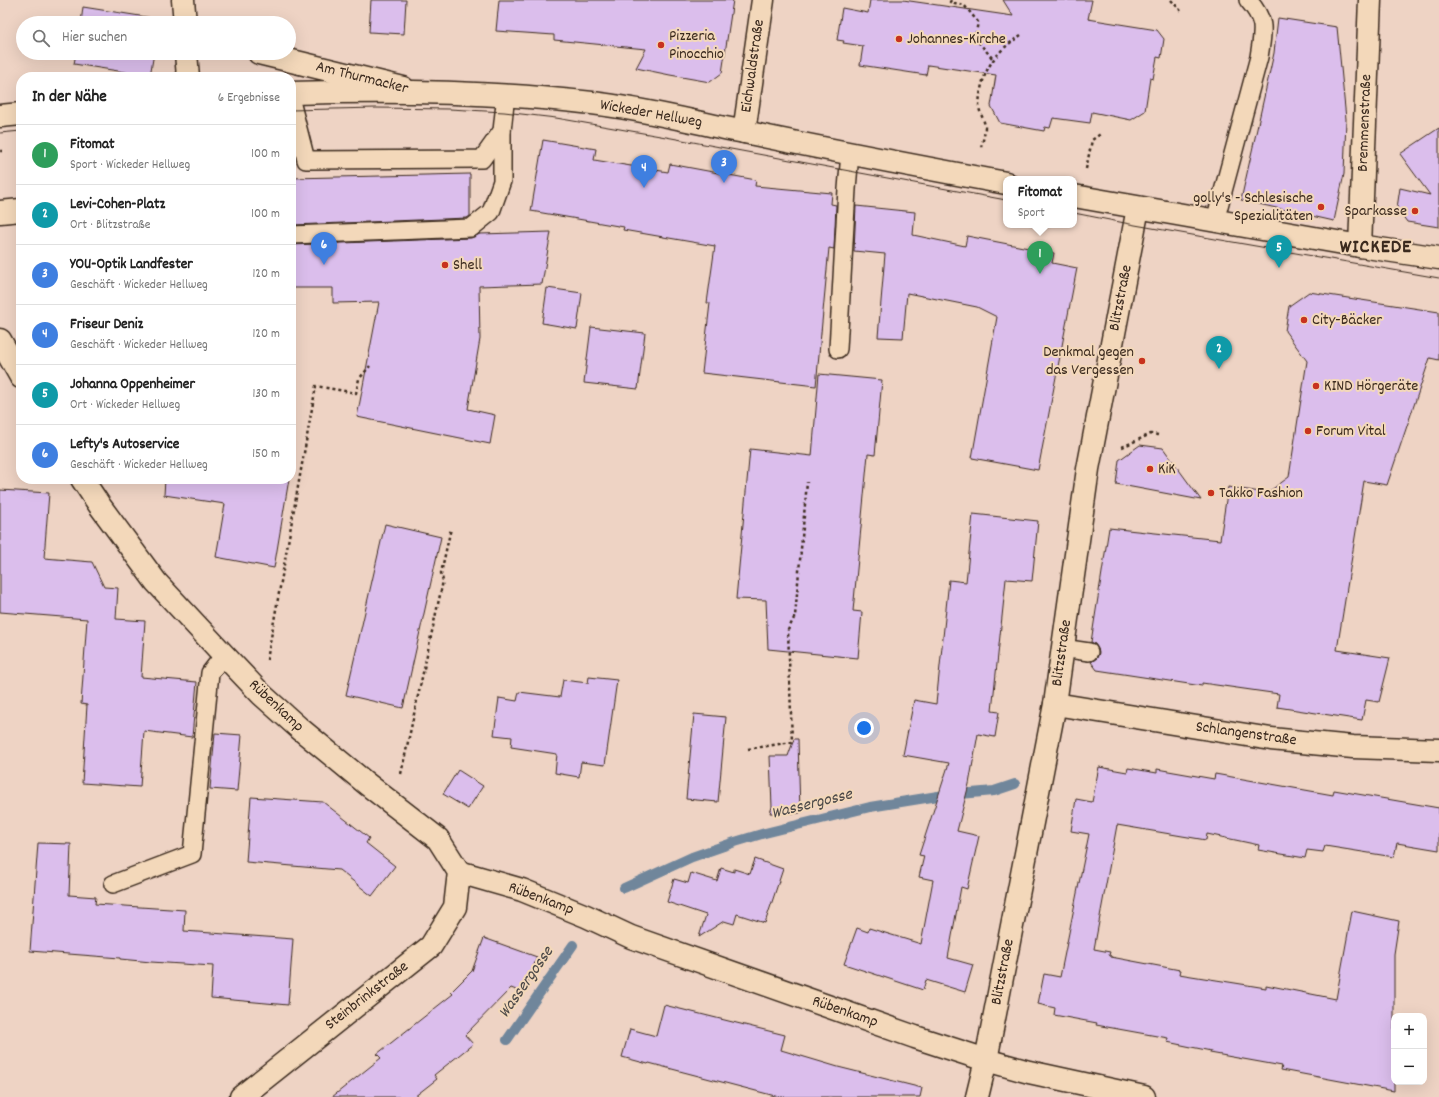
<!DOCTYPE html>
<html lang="de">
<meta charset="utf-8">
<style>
:root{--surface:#fff;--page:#f6f6f6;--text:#222;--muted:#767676;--line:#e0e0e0;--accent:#c8321e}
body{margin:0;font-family:Dekko,sans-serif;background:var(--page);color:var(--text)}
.controls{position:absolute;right:12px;bottom:12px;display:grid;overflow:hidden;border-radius:8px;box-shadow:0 4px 16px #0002}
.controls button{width:36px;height:36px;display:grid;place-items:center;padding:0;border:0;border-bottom:1px solid var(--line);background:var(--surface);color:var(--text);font:20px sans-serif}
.you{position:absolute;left:864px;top:728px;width:14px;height:14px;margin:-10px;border:3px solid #fff;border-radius:50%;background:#1a73e8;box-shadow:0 0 0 6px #1a73e833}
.badge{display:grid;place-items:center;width:26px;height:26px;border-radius:50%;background:var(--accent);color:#fff;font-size:13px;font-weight:700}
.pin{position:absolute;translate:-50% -33px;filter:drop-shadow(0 1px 2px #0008)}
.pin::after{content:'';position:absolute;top:21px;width:14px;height:12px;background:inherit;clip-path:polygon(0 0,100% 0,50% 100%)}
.popup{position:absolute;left:1003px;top:176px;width:74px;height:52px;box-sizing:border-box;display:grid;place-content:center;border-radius:8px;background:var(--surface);filter:drop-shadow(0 1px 3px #0005);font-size:13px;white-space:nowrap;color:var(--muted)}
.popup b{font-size:15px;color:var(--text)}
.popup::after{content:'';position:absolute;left:50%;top:100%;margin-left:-8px;border:8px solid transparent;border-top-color:var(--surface)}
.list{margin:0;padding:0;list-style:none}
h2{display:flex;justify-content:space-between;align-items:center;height:52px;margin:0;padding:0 16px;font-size:17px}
h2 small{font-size:13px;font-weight:400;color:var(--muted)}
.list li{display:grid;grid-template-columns:26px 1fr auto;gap:12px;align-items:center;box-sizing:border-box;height:60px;padding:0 16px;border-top:1px solid var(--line)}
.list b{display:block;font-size:15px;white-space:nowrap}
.list p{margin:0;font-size:13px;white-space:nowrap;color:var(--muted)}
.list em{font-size:13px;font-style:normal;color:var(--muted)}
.icon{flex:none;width:22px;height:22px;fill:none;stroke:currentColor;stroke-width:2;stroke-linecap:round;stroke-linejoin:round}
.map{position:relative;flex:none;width:1439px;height:1097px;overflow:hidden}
.search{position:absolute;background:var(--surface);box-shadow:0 4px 16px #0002;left:16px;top:16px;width:280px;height:44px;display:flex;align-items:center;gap:10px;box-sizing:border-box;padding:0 14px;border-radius:22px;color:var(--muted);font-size:15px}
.panel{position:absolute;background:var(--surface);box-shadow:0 4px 16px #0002;left:16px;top:72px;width:280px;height:412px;border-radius:16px}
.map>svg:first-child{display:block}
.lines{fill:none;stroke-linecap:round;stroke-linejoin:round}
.stream{stroke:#6f869b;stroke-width:10}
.building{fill:#dbbeec;stroke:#3b2a1e}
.service-casing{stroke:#3b2a1e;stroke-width:20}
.minor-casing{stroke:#3b2a1e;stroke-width:25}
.tertiary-casing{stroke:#3b2a1e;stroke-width:25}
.secondary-casing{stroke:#3b2a1e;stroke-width:25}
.path{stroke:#3b2a1e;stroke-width:2.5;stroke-dasharray:3 3;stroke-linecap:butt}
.service{stroke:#f3d8ba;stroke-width:17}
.minor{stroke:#f3d8ba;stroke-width:22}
.tertiary{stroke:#f3d8ba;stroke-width:22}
.secondary{stroke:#f3d8ba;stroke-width:22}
.tram{stroke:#3b2a1e;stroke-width:1}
.poi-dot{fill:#c8321e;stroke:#f3d8ba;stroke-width:1.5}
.labels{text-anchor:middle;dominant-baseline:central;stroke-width:4;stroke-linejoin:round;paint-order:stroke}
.poi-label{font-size:16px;fill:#3b2a1e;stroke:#f3d8ba;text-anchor:start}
.street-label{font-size:16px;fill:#3b2a1e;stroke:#f3d8ba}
.water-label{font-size:17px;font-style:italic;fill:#4c4948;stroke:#f3d8ba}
.district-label{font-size:20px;font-weight:bold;letter-spacing:1px;fill:#3b2a1e;stroke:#f3d8ba}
</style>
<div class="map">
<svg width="1439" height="1097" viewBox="0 0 1439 1097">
<rect width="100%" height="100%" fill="#eed3c4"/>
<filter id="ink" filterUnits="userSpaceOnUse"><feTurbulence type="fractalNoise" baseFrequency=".025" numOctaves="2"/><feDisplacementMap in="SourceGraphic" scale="8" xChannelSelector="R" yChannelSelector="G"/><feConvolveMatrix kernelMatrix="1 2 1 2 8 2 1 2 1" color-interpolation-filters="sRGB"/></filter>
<g filter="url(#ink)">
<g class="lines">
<g class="stream">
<path d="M 624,888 L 692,857 L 735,842 L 765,833 L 870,807 L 938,796 L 994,791 L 1015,784"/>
<path d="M 507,1040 L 573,945"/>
</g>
</g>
<g class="building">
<path d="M 371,0 L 406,0 L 404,34 L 369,32 Z"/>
<path d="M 499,0 L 733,0 L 722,73 L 710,82 L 670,75 L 636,68 L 646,49 L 554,40 L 554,35 L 496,31 Z"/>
<path d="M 870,0 L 903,0 L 1013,16 L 1003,0 L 1092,0 L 1088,19 L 1157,30 L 1164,39 L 1161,58 L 1157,57 L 1153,79 L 1150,78 L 1145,111 L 1131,120 L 1092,112 L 1090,123 L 1053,118 L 1050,128 L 1045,127 L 1044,131 L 1000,123 L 991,106 L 996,75 L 928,65 L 926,75 L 860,65 L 863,46 L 843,43 L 844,41 L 837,40 L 842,8 L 868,13 Z"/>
<path d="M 83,7 L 159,19 L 158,23 L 81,23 Z"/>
<path d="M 1278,18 L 1337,27 L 1346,119 L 1344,174 L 1334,221 L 1241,200 L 1274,53 Z"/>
<path d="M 76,53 L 154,53 L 150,76 L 74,64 Z"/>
<path d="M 1439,128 L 1439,227 L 1407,222 L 1397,208 L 1400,188 L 1430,195 L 1400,154 Z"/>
<path d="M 543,140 L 596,149 L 594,160 L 668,172 L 670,164 L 756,180 L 755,186 L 832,193 L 831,204 L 836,205 L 834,249 L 829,248 L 816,386 L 702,373 L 710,303 L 707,303 L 715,246 L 623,230 L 624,227 L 531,211 Z"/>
<path d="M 470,174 L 470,216 L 467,218 L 293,225 L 292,178 Z"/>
<path d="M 856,206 L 915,212 L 913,235 L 965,246 L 967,236 L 1054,253 L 1052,263 L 1077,268 L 1038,470 L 972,458 L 997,317 L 977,307 L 907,293 L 903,338 L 878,337 L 885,254 L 854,251 Z"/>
<path d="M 551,232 L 542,284 L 479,286 L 480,339 L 468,409 L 495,415 L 490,444 L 357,417 L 379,302 L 333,303 L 333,288 L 291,288 L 291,245 L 471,238 L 480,234 Z"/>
<path d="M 547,288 L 582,293 L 577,329 L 542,323 Z"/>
<path d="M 1309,292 L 1439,312 L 1439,360 L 1430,358 L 1387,485 L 1364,481 L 1337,650 L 1390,658 L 1379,702 L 1366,700 L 1362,720 L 1277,707 L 1279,694 L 1202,683 L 1202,686 L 1097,670 L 1091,662 L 1097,658 L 1099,653 L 1098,649 L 1095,644 L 1091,642 L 1109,528 L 1220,540 L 1228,487 L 1267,493 L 1289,477 L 1307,361 L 1285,331 L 1289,306 Z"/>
<path d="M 591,327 L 645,333 L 638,389 L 584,383 Z"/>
<path d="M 819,374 L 882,380 L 875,455 L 868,454 L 853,611 L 862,612 L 858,658 L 768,649 L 766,600 L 736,599 L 750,449 L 812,456 Z"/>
<path d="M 1140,445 L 1163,448 L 1201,500 L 1116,484 L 1119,460 Z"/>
<path d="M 165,479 L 289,479 L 274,568 L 216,557 L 225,504 L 164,495 Z"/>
<path d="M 0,490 L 49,493 L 44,558 L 92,562 L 104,587 L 118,588 L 116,619 L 145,621 L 141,677 L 197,682 L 192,737 L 144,731 L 140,787 L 82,783 L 87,705 L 81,704 L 87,619 L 0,612 Z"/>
<path d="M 973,514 L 1038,521 L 1032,581 L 1006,579 L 992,711 L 999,712 L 995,737 L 978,734 L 969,784 L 957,831 L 979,836 L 967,889 L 961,887 L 948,958 L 973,965 L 965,992 L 926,980 L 923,990 L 844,964 L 857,928 L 868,932 L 869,928 L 921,944 L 933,880 L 919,877 L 924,856 L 919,855 L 949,763 L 903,755 L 914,700 L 936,704 L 949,580 L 966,582 Z"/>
<path d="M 385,524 L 441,537 L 403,708 L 346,695 Z"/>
<path d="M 589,677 L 617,680 L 605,765 L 581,762 L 579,777 L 555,773 L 557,754 L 511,747 L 512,737 L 494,735 L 499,698 L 517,701 L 519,692 L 560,697 L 563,680 L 588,683 Z"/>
<path d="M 694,714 L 726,717 L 718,802 L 686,799 Z"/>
<path d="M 215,733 L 242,735 L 237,791 L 210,789 Z"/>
<path d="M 794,739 L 798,739 L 800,813 L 770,813 L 772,807 L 770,756 L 788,756 Z"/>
<path d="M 1099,767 L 1127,772 L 1128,768 L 1157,773 L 1157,769 L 1214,779 L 1215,774 L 1333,795 L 1334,790 L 1439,808 L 1439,850 L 1397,843 L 1394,857 L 1325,846 L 1323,852 L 1307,850 L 1305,858 L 1258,850 L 1259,845 L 1207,834 L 1206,840 L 1117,825 L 1094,949 L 1110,952 L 1109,955 L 1111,956 L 1111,957 L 1180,970 L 1179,974 L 1266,988 L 1266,985 L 1336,999 L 1352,911 L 1399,921 L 1394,954 L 1394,1091 L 1281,1070 L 1282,1066 L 1210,1053 L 1211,1051 L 1167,1042 L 1168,1038 L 1096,1025 L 1097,1023 L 1054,1015 L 1055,1008 L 1038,1004 L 1044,974 L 1060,977 L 1089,834 L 1071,831 L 1076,799 L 1092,802 Z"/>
<path d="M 458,770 L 483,786 L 468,809 L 443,794 Z"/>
<path d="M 251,797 L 323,802 L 369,838 L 366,843 L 395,866 L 372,896 L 339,870 L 246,862 Z"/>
<path d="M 38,843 L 71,844 L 69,895 L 96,897 L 95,904 L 185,910 L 184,931 L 293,939 L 288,1005 L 211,998 L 213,966 L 151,962 L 120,959 L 120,958 L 30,951 Z"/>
<path d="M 755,859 L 783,869 L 765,923 L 737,914 L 734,924 L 724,921 L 699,937 L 706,915 L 667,902 L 674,879 L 688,883 L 691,873 L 717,881 L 721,868 L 734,872 L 734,869 L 750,874 Z"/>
<path d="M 484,938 L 537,957 L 524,993 L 511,988 L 465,1035 L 473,1044 L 434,1075 L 437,1079 L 414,1097 L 332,1097 L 381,1058 L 377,1054 L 453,994 L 451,992 L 472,971 Z"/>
<path d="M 664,1005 L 785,1035 L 781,1050 L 838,1067 L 922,1088 L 920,1097 L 779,1097 L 649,1063 L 648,1064 L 622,1057 L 630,1029 L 656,1036 Z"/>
</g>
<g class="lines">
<g class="service-casing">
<g id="service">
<path d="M 291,101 L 306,160 L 482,159 L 502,131 L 506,94"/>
<path d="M 1215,221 L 1259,57 C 1263,30 1267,22 1248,0"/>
<path d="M 291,235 L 471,228 L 491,212 L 502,181 L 502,131"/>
<path d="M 838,349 L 847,189 L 850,153"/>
<path d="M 1062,648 L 1089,652"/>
<path d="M 113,884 L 192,854 L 210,673 L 224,655"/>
</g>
</g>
<g class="minor-casing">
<g id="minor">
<path d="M 183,0 L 185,23"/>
<path d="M 186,53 L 188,77"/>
<path d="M 259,53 L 403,88"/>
<path d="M 744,132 L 763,0"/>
<path d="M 0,212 L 21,210"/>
<path d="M 1360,246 L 1370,0"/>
<path d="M 1055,704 L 1271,739 L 1353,747 L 1439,750"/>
<path d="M 459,872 L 522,890 L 586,916 L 631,937 L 915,1037 L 986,1060 L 1029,1072 L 1144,1097"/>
<path d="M 977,1097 L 986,1060 L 1055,704 L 1088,469 L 1138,208"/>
</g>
</g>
<g class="tertiary-casing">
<g id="tertiary">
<path d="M 0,340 L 21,377"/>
<path d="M 82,479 L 100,506 L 156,582 L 224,655 L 261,694 L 299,728 L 367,784 L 438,839 L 459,872 L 455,907 L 431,946 L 241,1097"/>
</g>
</g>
<g class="secondary-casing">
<g id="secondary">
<path d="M 291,93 C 392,90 492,91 592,103 C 645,109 697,123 749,133 C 835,151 920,167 1006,183"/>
<path d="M 0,116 L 21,114"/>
<path d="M 1074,196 L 1360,246 L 1439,258"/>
</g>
</g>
<g class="path">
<path d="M 951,0 L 950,2 L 964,5 L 978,22 L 975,38 L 993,59"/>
<path d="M 1171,0 L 1181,11"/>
<path d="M 981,147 C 983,141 985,133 985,126 C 984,119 979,112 979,106 C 981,71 993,54 1021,35"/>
<path d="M 0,151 L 6,151"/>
<path d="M 1086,169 L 1092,140 L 1102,133"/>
<path d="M 1122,447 L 1151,434 L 1158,435"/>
<path d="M 267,660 L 316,386 L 356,393 L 359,379 L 370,366"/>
<path d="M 748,749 L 792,742 L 788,630 L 795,616 L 807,482"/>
<path d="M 401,774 L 443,581 L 441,573 L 451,528"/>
</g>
<use href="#service" class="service"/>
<use href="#minor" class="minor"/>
<use href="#tertiary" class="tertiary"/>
<use href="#secondary" class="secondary"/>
<g class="tram">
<path d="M 291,110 L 376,108 L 449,109 L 504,112 L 556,118 L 666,137 L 1006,200"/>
<path d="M 0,133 L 21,131"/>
<path d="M 1074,213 L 1135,225 L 1439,278"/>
</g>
</g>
</g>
<g class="poi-dot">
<circle cx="899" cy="39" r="4"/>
<circle cx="661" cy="45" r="4"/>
<circle cx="1321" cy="207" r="4"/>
<circle cx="1415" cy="211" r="4"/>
<circle cx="445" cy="265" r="4"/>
<circle cx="1304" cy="320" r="4"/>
<circle cx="1142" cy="361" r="4"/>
<circle cx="1316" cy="386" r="4"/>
<circle cx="1308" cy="431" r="4"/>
<circle cx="1150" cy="469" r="4"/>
<circle cx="1211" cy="493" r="4"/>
</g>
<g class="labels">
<g class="poi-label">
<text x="669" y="36">Pizzeria<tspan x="669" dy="18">Pinocchio</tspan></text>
<text x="907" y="39">Johannes-Kirche</text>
<text x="1313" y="198" text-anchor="end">golly's - Schlesische<tspan x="1313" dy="18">Spezialitäten</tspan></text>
<text x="1407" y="211" text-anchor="end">Sparkasse</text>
<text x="453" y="265">Shell</text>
<text x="1312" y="320">City-Bäcker</text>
<text x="1134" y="352" text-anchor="end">Denkmal gegen<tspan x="1134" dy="18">das Vergessen</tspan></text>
<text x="1324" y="386">KIND Hörgeräte</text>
<text x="1316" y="431">Forum Vital</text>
<text x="1158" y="469">KiK</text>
<text x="1219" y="493">Takko Fashion</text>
</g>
<g class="street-label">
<text transform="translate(753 66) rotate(-82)">Eichwaldstraße</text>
<text transform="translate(362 78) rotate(14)">Am Thurmacker</text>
<text transform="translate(651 114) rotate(10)">Wickeder Hellweg</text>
<text transform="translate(1365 123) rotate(-88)">Bremmenstraße</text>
<text transform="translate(1121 298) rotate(-79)">Blitzstraße</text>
<text transform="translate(1062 653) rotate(-82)">Blitzstraße</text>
<text transform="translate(276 706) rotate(43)">Rübenkamp</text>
<text transform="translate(1246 734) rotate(8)">Schlangenstraße</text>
<text transform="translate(541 899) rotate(20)">Rübenkamp</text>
<text transform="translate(1003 972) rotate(-79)">Blitzstraße</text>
<text transform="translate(367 996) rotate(-38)">Steinbrinkstraße</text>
<text transform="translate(845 1012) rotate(19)">Rübenkamp</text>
</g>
<g class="water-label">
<text transform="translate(812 805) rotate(-14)">Wassergosse</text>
<text transform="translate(527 983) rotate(-55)">Wassergosse</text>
</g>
<g class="district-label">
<text x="1376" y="248">WICKEDE</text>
</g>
</g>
</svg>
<div class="controls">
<button>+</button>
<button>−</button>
</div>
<div class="you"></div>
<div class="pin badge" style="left:1040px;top:274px;background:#2e9e5b">1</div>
<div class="popup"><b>Fitomat</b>Sport</div>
<div class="pin badge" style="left:1219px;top:369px;background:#0f9aa8">2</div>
<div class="pin badge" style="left:724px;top:183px;background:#3f7fe0">3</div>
<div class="pin badge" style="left:644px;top:188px;background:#3f7fe0">4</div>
<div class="pin badge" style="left:1279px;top:268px;background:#0f9aa8">5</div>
<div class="pin badge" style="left:324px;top:265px;background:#3f7fe0">6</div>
<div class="search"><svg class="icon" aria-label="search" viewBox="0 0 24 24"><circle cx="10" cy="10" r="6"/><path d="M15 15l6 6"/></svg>Hier suchen</div>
<section class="panel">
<h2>In der Nähe<small>6 Ergebnisse</small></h2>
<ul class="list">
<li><span class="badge" style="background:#2e9e5b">1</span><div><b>Fitomat</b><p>Sport · Wickeder Hellweg</p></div><em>100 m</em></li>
<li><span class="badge" style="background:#0f9aa8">2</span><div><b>Levi-Cohen-Platz</b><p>Ort · Blitzstraße</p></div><em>100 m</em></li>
<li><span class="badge" style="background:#3f7fe0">3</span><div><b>YOU-Optik Landfester</b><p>Geschäft · Wickeder Hellweg</p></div><em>120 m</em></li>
<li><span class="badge" style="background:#3f7fe0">4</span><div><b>Friseur Deniz</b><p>Geschäft · Wickeder Hellweg</p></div><em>120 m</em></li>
<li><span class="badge" style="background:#0f9aa8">5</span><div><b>Johanna Oppenheimer</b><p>Ort · Wickeder Hellweg</p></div><em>130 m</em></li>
<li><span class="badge" style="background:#3f7fe0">6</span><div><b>Lefty's Autoservice</b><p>Geschäft · Wickeder Hellweg</p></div><em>150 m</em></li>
</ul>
</section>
</div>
